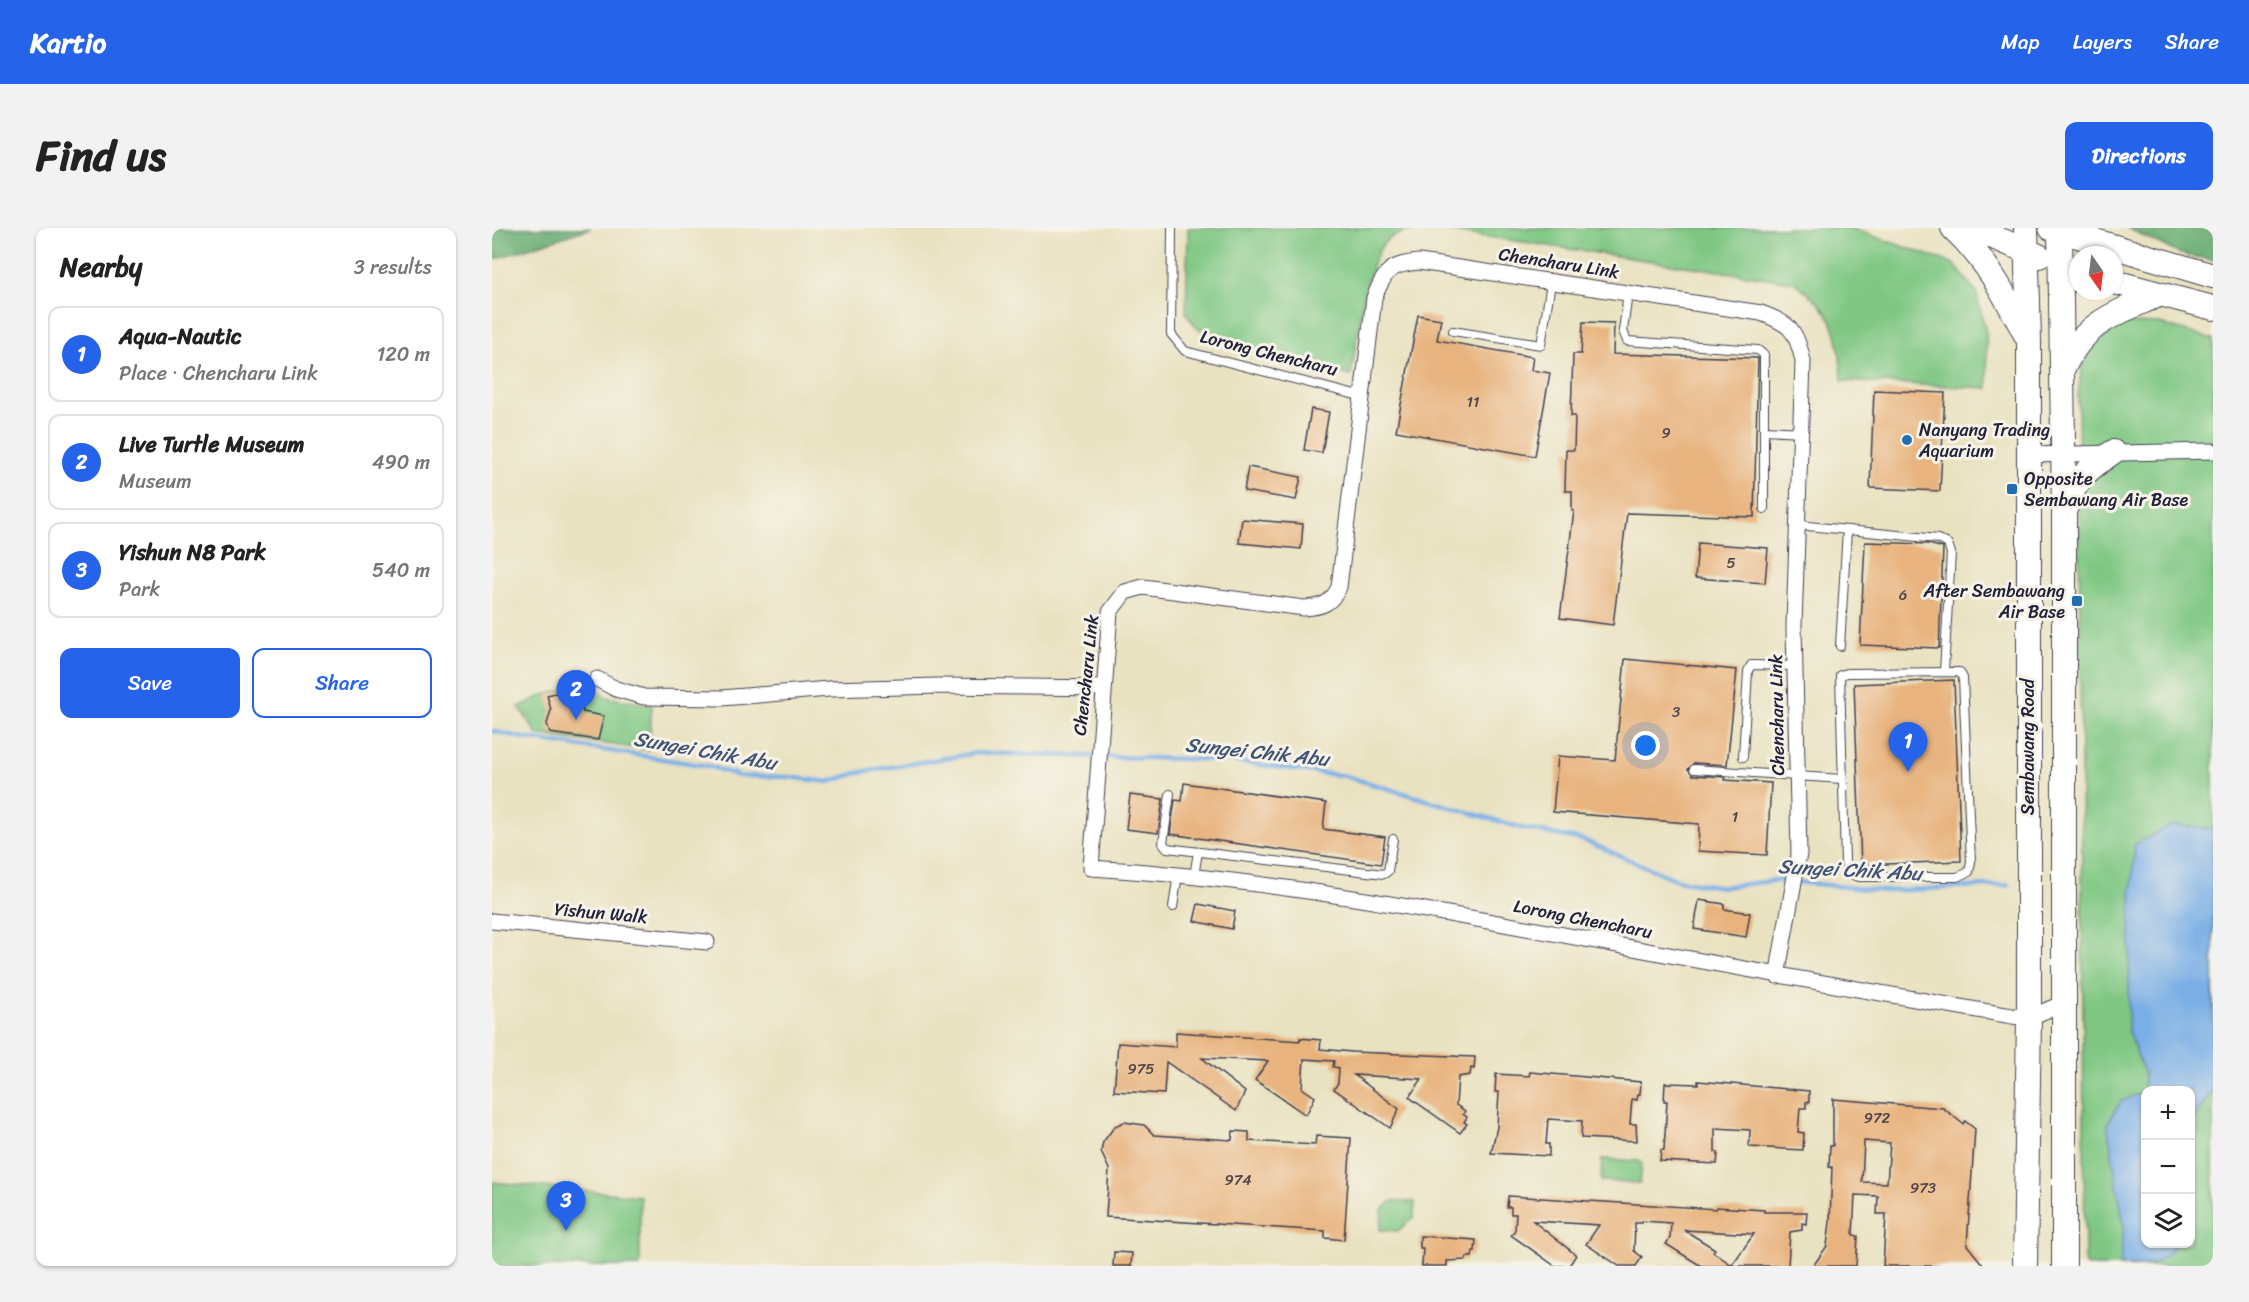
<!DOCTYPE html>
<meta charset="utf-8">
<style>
:root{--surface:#fff;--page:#f2f2f2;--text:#222;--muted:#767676;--line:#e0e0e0;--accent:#2563eb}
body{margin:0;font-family:Sriracha,sans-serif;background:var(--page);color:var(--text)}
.controls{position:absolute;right:18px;bottom:18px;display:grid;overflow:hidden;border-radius:12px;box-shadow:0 2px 4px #0004}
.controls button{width:54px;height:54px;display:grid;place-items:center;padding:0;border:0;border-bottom:2px solid var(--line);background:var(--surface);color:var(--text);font:30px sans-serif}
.compass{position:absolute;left:1577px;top:18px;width:54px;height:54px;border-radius:50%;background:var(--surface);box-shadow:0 2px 4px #0004;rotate:166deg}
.you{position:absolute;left:1154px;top:518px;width:21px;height:21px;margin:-15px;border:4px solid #fff;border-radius:50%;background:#1a73e8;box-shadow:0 0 0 9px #1a73e833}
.badge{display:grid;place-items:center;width:39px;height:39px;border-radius:50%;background:var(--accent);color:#fff;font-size:20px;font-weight:700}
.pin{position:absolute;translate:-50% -50px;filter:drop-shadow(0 2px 3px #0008)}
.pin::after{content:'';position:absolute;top:32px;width:21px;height:18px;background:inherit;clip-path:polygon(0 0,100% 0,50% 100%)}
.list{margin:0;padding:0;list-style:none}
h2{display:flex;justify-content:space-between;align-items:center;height:78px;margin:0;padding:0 24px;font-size:26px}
h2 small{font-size:20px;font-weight:400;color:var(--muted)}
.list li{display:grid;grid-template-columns:39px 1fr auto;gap:18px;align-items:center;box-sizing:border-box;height:96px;margin:0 12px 12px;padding:0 12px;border:2px solid var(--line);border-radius:12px}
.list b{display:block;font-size:22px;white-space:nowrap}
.list p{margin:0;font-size:20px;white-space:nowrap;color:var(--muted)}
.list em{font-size:20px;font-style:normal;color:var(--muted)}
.actions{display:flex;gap:12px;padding:18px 24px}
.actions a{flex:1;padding:14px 0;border:2px solid var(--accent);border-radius:12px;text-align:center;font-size:21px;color:var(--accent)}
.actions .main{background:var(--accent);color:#fff}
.icon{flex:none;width:33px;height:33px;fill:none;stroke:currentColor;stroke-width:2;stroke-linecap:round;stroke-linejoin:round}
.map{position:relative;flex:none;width:1721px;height:1038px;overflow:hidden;border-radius:12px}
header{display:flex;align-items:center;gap:36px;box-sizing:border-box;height:84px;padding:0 30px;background:var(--accent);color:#fff}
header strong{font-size:28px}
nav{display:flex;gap:33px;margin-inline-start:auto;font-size:21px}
.intro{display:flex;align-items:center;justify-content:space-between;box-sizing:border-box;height:144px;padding:0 36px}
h1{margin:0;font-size:42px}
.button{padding:15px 27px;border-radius:12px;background:var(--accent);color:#fff;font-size:21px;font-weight:700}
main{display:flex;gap:36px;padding:0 36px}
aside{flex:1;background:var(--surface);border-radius:12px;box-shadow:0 2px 4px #0004}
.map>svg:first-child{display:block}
.green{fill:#7fc783;stroke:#50745f;stroke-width:1.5;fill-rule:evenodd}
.forest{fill:#67ac71;stroke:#446756;stroke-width:1.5}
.water{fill:#79aee6;stroke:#4e6890;stroke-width:1.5}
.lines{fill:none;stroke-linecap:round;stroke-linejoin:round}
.stream{stroke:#79aee6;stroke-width:4.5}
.building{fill:#e8b37e;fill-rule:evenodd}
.service-casing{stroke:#403f4f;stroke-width:10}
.minor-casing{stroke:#403f4f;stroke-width:17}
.primary-casing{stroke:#403f4f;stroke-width:26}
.service{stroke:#fff;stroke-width:8}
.minor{stroke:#fff;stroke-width:15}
.primary{stroke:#fff;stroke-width:24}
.poi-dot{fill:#1f6fb2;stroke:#f7f3e8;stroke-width:2}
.labels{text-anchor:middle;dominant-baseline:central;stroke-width:6;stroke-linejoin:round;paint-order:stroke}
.number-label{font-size:15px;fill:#54464c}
.street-label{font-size:18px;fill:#22223b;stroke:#f7f3e8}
.poi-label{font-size:18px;fill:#22223b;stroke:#f7f3e8;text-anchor:start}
.water-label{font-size:20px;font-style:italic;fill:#405377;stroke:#f7f3e8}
</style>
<header>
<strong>Kartio</strong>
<nav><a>Map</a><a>Layers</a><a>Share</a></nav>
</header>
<div class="intro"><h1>Find us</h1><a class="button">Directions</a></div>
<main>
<aside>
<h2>Nearby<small>3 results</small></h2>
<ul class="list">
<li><span class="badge">1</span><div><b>Aqua-Nautic</b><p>Place · Chencharu Link</p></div><em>120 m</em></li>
<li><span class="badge">2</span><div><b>Live Turtle Museum</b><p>Museum</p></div><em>490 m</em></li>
<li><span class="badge">3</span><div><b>Yishun N8 Park</b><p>Park</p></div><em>540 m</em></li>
</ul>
<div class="actions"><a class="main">Save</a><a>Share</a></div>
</aside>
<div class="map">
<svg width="1721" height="1038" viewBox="0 0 1721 1038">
<rect width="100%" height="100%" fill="#f7f3e8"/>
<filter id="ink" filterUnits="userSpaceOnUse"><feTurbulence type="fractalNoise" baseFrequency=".0167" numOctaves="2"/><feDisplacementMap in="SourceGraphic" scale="12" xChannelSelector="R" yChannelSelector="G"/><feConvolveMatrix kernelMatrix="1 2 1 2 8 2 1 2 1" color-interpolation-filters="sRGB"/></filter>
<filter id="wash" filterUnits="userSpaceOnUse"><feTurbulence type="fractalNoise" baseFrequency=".008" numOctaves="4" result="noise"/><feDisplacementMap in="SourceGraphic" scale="24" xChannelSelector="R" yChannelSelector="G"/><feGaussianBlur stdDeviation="1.35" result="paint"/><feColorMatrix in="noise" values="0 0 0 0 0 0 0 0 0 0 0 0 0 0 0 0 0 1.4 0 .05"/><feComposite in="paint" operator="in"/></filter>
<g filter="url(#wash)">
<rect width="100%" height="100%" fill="#e9e2c1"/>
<g class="green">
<path d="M 696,0 L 931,0 C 919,3 902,5 893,14 C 872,37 865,116 859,148 L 728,110 L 705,100 L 694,85 Z"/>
<path d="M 935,0 L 1358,0 L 1462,36 L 1484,64 L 1494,104 L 1496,160 L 1350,153 C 1346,101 1345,87 1302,54 Z"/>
<path d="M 1635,95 L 1668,96 L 1721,111 L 1721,1038 L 1593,1038 L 1586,167 C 1592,122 1592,115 1635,95 ZM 1654,862 L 1698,862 L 1698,1016 L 1654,1016 Z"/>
<path d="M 95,456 L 115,469 L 160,477 L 157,522 L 45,506 L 27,479 L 51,467 Z"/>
<path d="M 1110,931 L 1147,933 L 1150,936 L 1148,955 L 1109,953 Z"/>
<path d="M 0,954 L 148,968 L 148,1038 L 0,1038 Z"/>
<path d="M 900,973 L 923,974 L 922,989 L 906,1003 L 888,1002 L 890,982 Z"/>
</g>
<g class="forest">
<path d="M 0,0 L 99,0 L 0,32 Z"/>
<path d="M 1635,0 L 1721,0 L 1721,32 L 1688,26 Z"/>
</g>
<path class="water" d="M 1680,597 L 1721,601 L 1721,863 L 1699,894 L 1698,862 L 1654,862 L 1654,1016 L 1684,1016 C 1666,1038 1659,1038 1628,1038 L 1632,998 L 1615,896 L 1629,873 L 1652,864 L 1652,845 L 1636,803 L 1639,664 L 1643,616 Z"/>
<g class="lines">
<path class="stream" d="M 0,503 L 32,510 L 217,538 L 247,548 L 296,549 L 336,554 L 369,544 L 484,525 L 731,532 L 853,548 L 1030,600 L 1091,612 L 1185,652 L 1231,659 L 1286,652 L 1393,663 L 1517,657"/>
</g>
<g id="blocks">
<g class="building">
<path d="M 926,87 L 949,91 L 945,112 L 1041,129 L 1039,142 L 1058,145 L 1043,228 L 904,203 Z"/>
<path d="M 1091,94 L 1122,95 L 1121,126 L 1266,130 L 1262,289 L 1135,285 L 1121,397 L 1068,390 L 1082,283 L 1080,283 L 1080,263 L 1073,263 L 1074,222 L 1082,222 L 1083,188 L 1079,188 L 1081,126 L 1089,126 Z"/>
<path d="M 1382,162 L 1453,165 L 1448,263 L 1378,260 Z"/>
<path d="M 819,181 L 837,184 L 830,225 L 812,222 Z"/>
<path d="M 756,239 L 809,249 L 804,272 L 752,263 Z"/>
<path d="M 750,291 L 811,296 L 809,321 L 747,315 Z"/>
<path d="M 1373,314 L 1437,316 L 1451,320 L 1447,420 L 1368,417 Z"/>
<path d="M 1206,315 L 1276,320 L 1273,355 L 1203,350 Z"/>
<path d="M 1133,431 L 1245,442 L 1235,537 L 1202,535 L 1196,541 L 1201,547 L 1234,549 L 1233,552 L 1279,555 L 1275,627 L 1206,623 L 1207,596 L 1061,584 L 1066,528 L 1123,532 Z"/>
<path d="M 1462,452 L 1469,633 L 1369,637 L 1362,456 Z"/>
<path d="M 85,460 L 91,484 L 112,488 L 106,512 L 58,505 L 55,496 L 59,482 L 55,467 Z"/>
<path d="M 692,555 L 834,575 L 831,601 L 893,609 L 889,636 L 678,606 L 683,572 L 690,573 Z"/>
<path d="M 638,567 L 671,571 L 666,605 L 634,601 Z"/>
<path d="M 1207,672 L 1232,676 L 1232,681 L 1258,685 L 1254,709 L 1202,701 Z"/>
<path d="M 706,676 L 743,683 L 740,701 L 702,693 Z"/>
<path d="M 684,804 L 808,813 L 808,810 L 829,812 L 828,821 L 860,824 L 983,829 L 982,841 L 979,840 L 978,847 L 966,849 L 964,877 L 973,883 L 971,886 L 975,889 L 972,894 L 975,896 L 968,905 L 917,869 L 930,851 L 862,847 L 907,881 L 898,900 L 842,861 L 846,855 L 847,840 L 841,839 L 842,833 L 812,831 L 810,860 L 823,869 L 814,887 L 763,852 L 776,833 L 710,830 L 753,864 L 744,883 L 674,834 L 672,866 L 622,863 L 626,815 L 684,819 Z"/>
<path d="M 1038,844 L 1149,854 L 1148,866 L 1146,866 L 1145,872 L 1140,871 L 1139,882 L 1138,896 L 1144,896 L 1145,913 L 1089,910 L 1090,893 L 1056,891 L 1054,916 L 1057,916 L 1057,928 L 999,925 L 1005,899 L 1007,864 L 1003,864 L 1004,846 L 1037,848 Z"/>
<path d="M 1206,853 L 1317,863 L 1317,875 L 1314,874 L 1314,880 L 1308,880 L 1306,904 L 1312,905 L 1311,922 L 1257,919 L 1258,902 L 1223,900 L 1223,924 L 1226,925 L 1225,936 L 1168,933 L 1169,922 L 1172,922 L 1175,873 L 1172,873 L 1173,855 L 1206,856 Z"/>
<path d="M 1341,871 L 1451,880 L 1471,896 L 1473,893 L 1483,901 L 1475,1017 L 1492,1038 L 1391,1038 L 1394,986 L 1385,986 L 1386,968 L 1363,967 L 1361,1007 L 1366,1008 L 1364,1038 L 1321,1038 L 1335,1018 L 1338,994 L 1340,939 L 1337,939 L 1338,918 L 1341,918 ZM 1372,913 L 1398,915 L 1395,955 L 1370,954 Z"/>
<path d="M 632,894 L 652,897 L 662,907 L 740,912 L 741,903 L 757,904 L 757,913 L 823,917 L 824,908 L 859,910 L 852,1012 L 833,1010 L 833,1003 L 614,989 L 617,941 L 609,924 L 611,914 L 623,898 Z"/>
<path d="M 1016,968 L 1224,981 L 1224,979 L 1272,982 L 1272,984 L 1315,984 L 1314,996 L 1310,995 L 1310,1002 L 1298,1004 L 1296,1038 L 1209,1038 L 1174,1016 L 1178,1010 L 1179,995 L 1150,993 L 1150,995 L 1143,995 L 1142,1023 L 1150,1029 L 1144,1038 L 1127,1038 L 1094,1016 L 1107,997 L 1041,993 L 1084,1027 L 1077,1038 L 1063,1038 L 1019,1007 L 1023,1002 L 1024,986 L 1019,986 L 1019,979 L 1015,979 ZM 1192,1002 L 1262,1006 L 1240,1037 L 1221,1024 L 1223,1021 Z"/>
<path d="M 928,1008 L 984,1012 L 983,1023 L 981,1023 L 980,1029 L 975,1029 L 974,1032 L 955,1033 L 955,1038 L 930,1038 L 931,1020 L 928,1020 Z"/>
<path d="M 622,1024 L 640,1025 L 639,1038 L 621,1038 Z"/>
</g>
</g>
</g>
<g filter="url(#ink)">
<use href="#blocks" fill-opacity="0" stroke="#403f4f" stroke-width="1.5"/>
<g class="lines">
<g class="service-casing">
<g id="service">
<path d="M 680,0 L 679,106 L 693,123 L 871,169"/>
<path d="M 1136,65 L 1131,103 L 1135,113 L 1266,122 L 1272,127 L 1272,281"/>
<path d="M 961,103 L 1049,117 L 1059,55"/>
<path d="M 1272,202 L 1310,204"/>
<path d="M 1306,297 L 1446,311 L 1456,316 L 1459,325 L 1452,443"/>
<path d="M 1348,418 L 1355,302"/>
<path d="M 1468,444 L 1471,450 L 1479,634 L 1477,644 L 1465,649 L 1367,649 L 1357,646 L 1353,634 L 1348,447 L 1355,445 Z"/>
<path d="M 1251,529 L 1256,443 L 1259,437 L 1303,438"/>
<path d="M 1202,541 L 1350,551"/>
<path d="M 678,566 L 671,615 L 675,620 L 892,646 L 896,643 L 901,611"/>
<path d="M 702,648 L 706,624"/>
<path d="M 681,679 L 686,646"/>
</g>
</g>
<g class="minor-casing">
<g id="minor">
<path d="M 1536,227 L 1721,223"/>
<path d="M 105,451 L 124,461 L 152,469 L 230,470 L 337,461 L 446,458 L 611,460"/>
<path d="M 0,693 L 215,714"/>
<path d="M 1285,748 L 1307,626 L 1302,398 L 1311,133 C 1304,101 1298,96 1269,85 L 927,34 C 898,36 892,44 882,70 L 847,359 C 839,376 830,379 812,380 L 651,359 L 633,364 L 618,384 L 599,640 C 783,651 966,687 1146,721 C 1270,745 1395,766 1520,788 L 1537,790 L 1571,775"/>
</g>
</g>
<g class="primary-casing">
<g id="primary">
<path d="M 1461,0 C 1495,32 1514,69 1535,109"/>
<path d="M 1479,0 L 1547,28"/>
<path d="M 1559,0 L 1721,48"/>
<path d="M 1568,0 L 1572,284 L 1572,1038"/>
<path d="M 1622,54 L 1721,80"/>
<path d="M 1571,140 C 1594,93 1621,87 1666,67"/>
<path d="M 1575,277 C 1585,248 1597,241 1621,224"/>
<path d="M 1533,1038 L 1537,790 L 1537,114 L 1534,0"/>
</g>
</g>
<use href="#service" class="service"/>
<use href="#minor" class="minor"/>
<use href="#primary" class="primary"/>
</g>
</g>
<g class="poi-dot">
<circle cx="1415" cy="212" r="6"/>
<rect x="1514" y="255" width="12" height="12" rx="3"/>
<rect x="1579" y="367" width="12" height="12" rx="3"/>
</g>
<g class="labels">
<g class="number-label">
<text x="981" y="174">11</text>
<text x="1174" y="205">9</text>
<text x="1239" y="335">5</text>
<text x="1411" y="367">6</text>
<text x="1184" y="484">3</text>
<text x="1243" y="589">1</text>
<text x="649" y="841">975</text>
<text x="1385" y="890">972</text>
<text x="746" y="952">974</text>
<text x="1431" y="960">973</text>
</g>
<g class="street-label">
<text transform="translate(1067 35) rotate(9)">Chencharu Link</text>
<text transform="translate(777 125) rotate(14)">Lorong Chencharu</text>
<text transform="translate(594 447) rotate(-84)">Chencharu Link</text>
<text transform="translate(1285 487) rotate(-91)">Chencharu Link</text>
<text transform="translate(1536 519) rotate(-90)">Sembawang Road</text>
<text transform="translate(109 685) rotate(5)">Yishun Walk</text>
<text transform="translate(1091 691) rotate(11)">Lorong Chencharu</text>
</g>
<g class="poi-label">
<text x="1427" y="202">Nanyang Trading<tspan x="1427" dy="21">Aquarium</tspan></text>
<text x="1532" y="251">Opposite<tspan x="1532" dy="21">Sembawang Air Base</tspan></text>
<text x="1573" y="363" text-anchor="end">After Sembawang<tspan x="1573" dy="21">Air Base</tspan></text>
</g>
<g class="water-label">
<text transform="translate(213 523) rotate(10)">Sungei Chik Abu</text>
<text transform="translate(765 524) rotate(6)">Sungei Chik Abu</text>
<text transform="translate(1358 642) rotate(3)">Sungei Chik Abu</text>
</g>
</g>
</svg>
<div class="controls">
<button>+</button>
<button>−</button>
<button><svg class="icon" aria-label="layers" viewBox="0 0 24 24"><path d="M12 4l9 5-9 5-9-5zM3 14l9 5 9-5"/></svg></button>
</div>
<svg class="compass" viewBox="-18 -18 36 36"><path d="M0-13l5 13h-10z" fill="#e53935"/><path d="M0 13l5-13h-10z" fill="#767676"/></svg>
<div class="you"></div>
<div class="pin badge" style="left:1416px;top:544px">1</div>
<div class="pin badge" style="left:84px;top:492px">2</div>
<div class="pin badge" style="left:74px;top:1003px">3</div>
</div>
</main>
